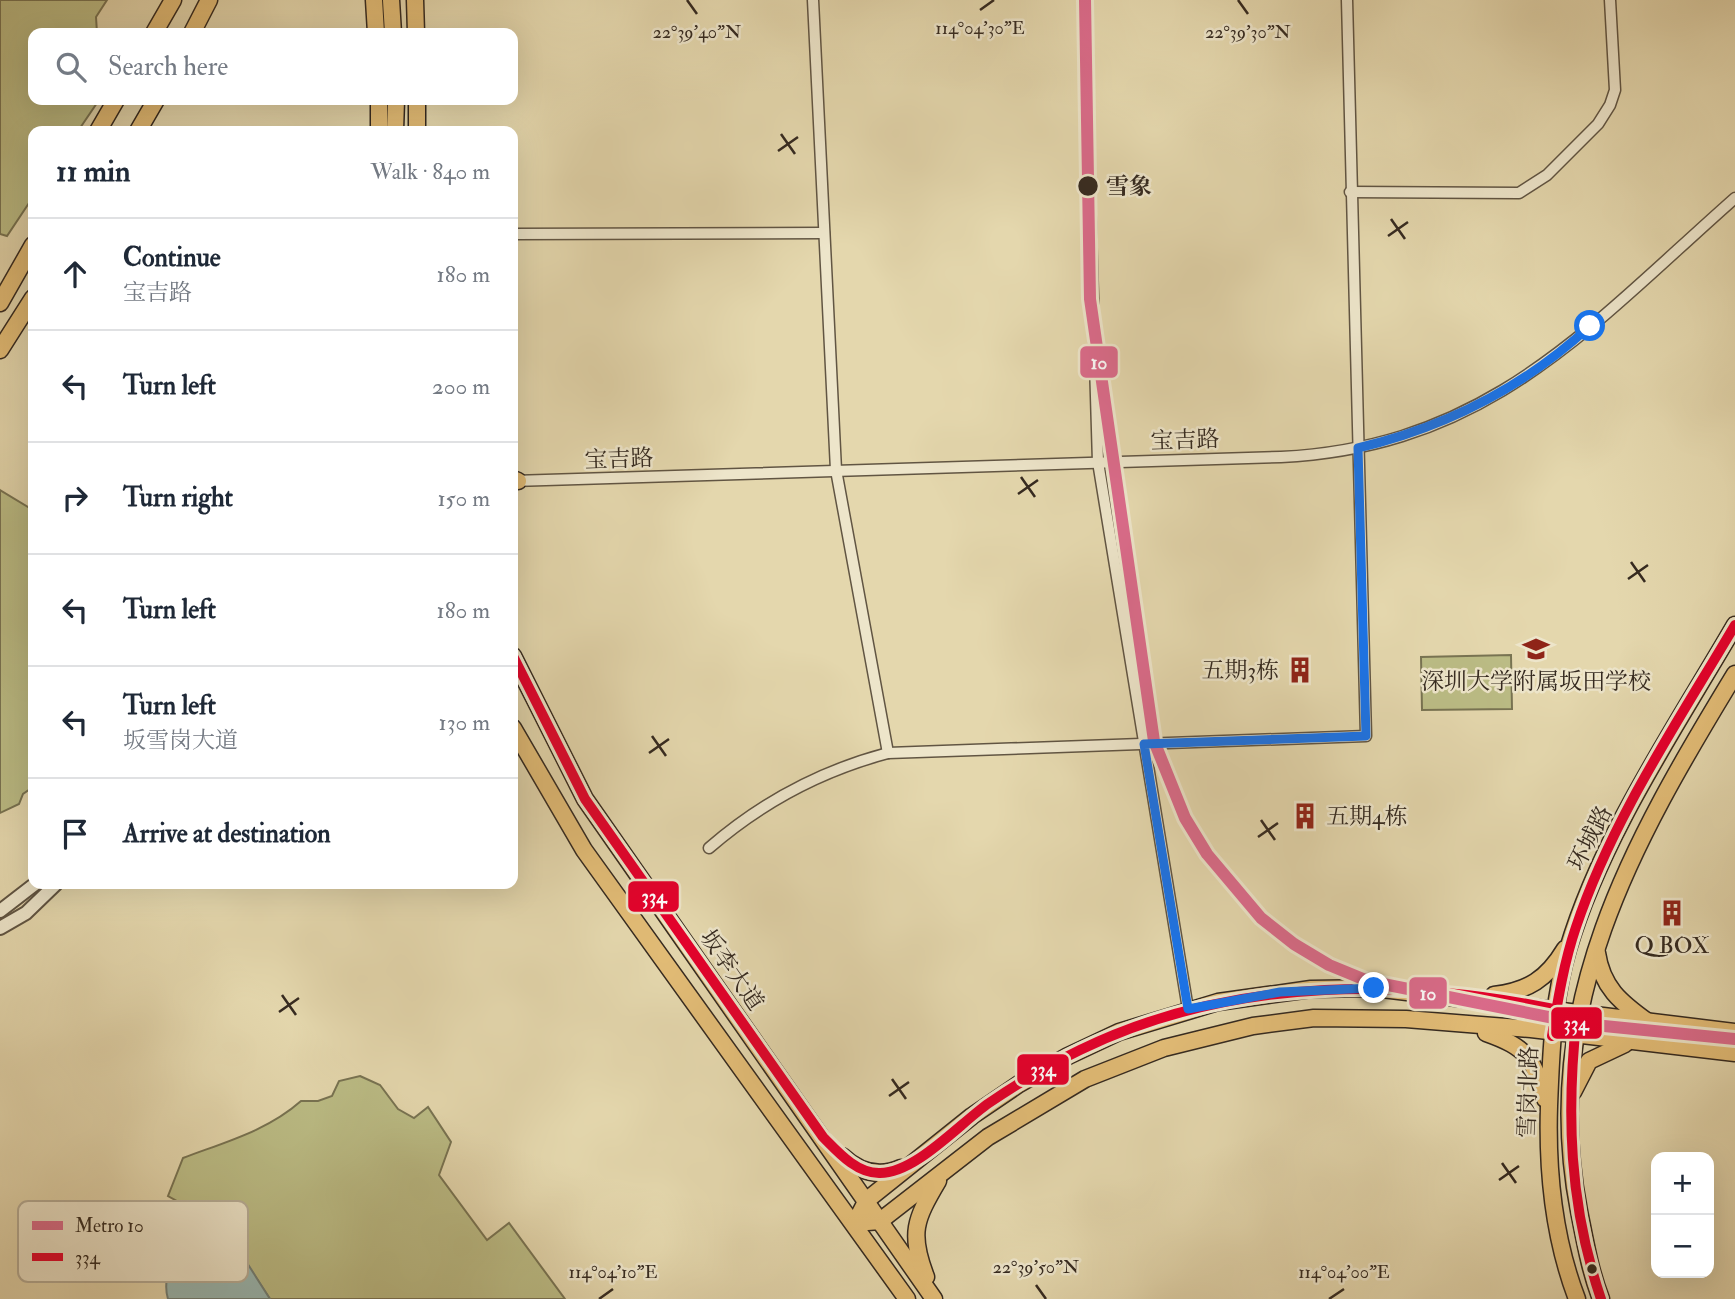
<!DOCTYPE html>
<meta charset="utf-8">
<style>
:root{--surface:#fff;--page:#f6f6f7;--text:#1f2937;--muted:#747a83;--line:#e0e1e3}
body{margin:0;font-family:"IM FELL Double Pica","Noto Serif SC",serif;background:var(--page);color:var(--text)}
.controls{position:absolute;right:21px;bottom:21px;display:grid;overflow:hidden;border-radius:14px;box-shadow:0 7px 28px #0002}
.controls button{width:63px;height:63px;display:grid;place-items:center;padding:0;border:0;border-bottom:2px solid var(--line);background:var(--surface);color:var(--text);font:35px sans-serif}
.stop{position:absolute;width:21px;height:21px;margin:-16px;border:5px solid #1a73e8;border-radius:50%;background:#fff}
.stop.end{background:#1a73e8;border-color:#fff;box-shadow:0 2px 7px #0008}
.list{margin:0;padding:0;list-style:none}
h2{display:flex;justify-content:space-between;align-items:center;height:91px;margin:0;padding:0 28px;font-size:30px}
h2 small{font-size:23px;font-weight:400;color:var(--muted)}
.list li{display:grid;grid-template-columns:46px 1fr auto;gap:21px;align-items:center;box-sizing:border-box;height:112px;padding:0 28px;border-top:2px solid var(--line)}
.list b{display:block;font-size:26px;white-space:nowrap}
.list p{margin:0;font-size:23px;white-space:nowrap;color:var(--muted)}
.list em{font-size:23px;font-style:normal;color:var(--muted)}
.icon{flex:none;width:38px;height:38px;fill:none;stroke:currentColor;stroke-width:2;stroke-linecap:round;stroke-linejoin:round}
.map{position:relative;flex:none;width:1735px;height:1299px;overflow:hidden}
.search{position:absolute;background:var(--surface);box-shadow:0 7px 28px #0002;left:28px;top:28px;width:490px;height:77px;display:flex;align-items:center;gap:18px;box-sizing:border-box;padding:0 24px;border-radius:14px;color:var(--muted);font-size:26px}
.panel{position:absolute;background:var(--surface);box-shadow:0 7px 28px #0002;left:28px;top:126px;width:490px;height:763px;border-radius:14px}
.map>svg:first-child{display:block}
.green{fill:#bbbc85;stroke:#787352;stroke-width:2}
.water{fill:#98b8b3;stroke:#707f78;stroke-width:2}
.lines{fill:none;stroke-linecap:round;stroke-linejoin:round}
.minor-casing{stroke:#615543;stroke-width:13}
.tertiary-casing{stroke:#615543;stroke-width:16}
.primary-casing{stroke:#352a20;stroke-width:19}
.minor{stroke:#ede5ca;stroke-width:10}
.tertiary{stroke:#ede5ca;stroke-width:12}
.primary{stroke:#e2bc76;stroke-width:16}
.bus-1-casing{stroke:#ede5ca;stroke-width:16}
.bus-1{stroke:#e4002b;stroke-width:10}
.metro-1-casing{stroke:#ede5ca;stroke-width:18}
.metro-1{stroke:#db6b8b;stroke-width:12}
.route{stroke:#1a73e8;stroke-width:9}
.ticks{fill:none;stroke:#352a20;stroke-width:2.5}
.stop-dot{fill:#352a20;stroke:#ede5ca;stroke-width:2.5}
.labels{text-anchor:middle;dominant-baseline:central;stroke-width:5;stroke-linejoin:round;paint-order:stroke}
.stop-label{font-size:23px;font-weight:bold;fill:#352a20;stroke:#ede5ca;text-anchor:start}
.street-label{font-size:23px;fill:#352a20;stroke:#ede5ca}
.poi-label{font-size:23px;fill:#352a20;stroke:#ede5ca}
.key{fill:#ede5ca;stroke:#b6ad97;stroke-width:2}
.key-label{font-size:19px;fill:#352a20}
.ticks-label{font-size:18px;text-anchor:middle;fill:#352a20;stroke:#ede5ca;stroke-width:5;stroke-linejoin:round;paint-order:stroke}
.line-badge{stroke:#ede5ca;stroke-width:2.5}
.badge-label{font-size:19px;text-anchor:middle;font-weight:bold;fill:#fff}
</style>
<div class="map">
<svg width="1735" height="1299" viewBox="0 0 1735 1299">
<rect width="100%" height="100%" fill="#e4d7ad"/>
<filter id="stains"><feTurbulence type="fractalNoise" baseFrequency=".00286" numOctaves="4"/><feColorMatrix values="0 0 0 0 .2 0 0 0 0 .09 0 0 0 0 .02 0 0 0 .5 -.17"/></filter>
<radialGradient id="worn" r=".72"><stop offset=".6" stop-color="#630" stop-opacity="0"/><stop offset="1" stop-color="#630" stop-opacity=".3"/></radialGradient>
<g class="green">
<path d="M 0,0 L 107,0 L 96,17 L 97,33 L 33,33 L 33,100 L 99,100 L 78,131 L 33,131 L 33,197 L 7,236 L 0,234 Z"/>
<path d="M 0,490 L 33,510 L 33,787 L 23,794 L 19,804 L 0,813 Z"/>
<path d="M 1511,655 L 1512,709 L 1422,710 L 1421,657 Z"/>
<path d="M 360,1076 L 380,1085 L 398,1109 L 414,1118 L 428,1107 L 451,1142 L 439,1175 L 487,1240 L 509,1223 L 565,1299 L 270,1299 L 222,1226 L 168,1196 L 183,1158 C 225,1142 267,1131 301,1101 L 318,1101 L 332,1096 L 339,1081 Z"/>
</g>
<path class="water" d="M 216,1236 L 230,1236 L 270,1299 L 168,1299 C 159,1268 188,1240 216,1236 Z"/>
<g class="lines">
<g class="minor-casing">
<g id="minor">
<path d="M 813,0 L 836,470 L 888,753"/>
<path d="M 1084,0 L 1098,462 L 1188,1009"/>
<path d="M 1350,192 L 1519,193 L 1547,175 L 1598,124 L 1610,105 L 1615,90 L 1610,0"/>
<path d="M 513,234 L 824,233"/>
<path d="M 513,481 L 1281,457 C 1489,447 1590,326 1735,198"/>
<path d="M 709,848 C 762,802 820,771 888,753 L 1366,736 L 1347,0"/>
</g>
</g>
<g class="tertiary-casing">
<g id="tertiary">
<path d="M 0,911 L 35,884"/>
<path d="M 0,928 L 26,913 L 56,884"/>
</g>
</g>
<g class="primary-casing">
<g id="primary">
<path d="M 374,0 L 376,33"/>
<path d="M 391,0 L 393,33"/>
<path d="M 415,0 L 416,33"/>
<path d="M 154,33 L 173,0"/>
<path d="M 192,33 L 209,0"/>
<path d="M 379,100 L 379,131"/>
<path d="M 417,100 L 417,131"/>
<path d="M 98,131 L 116,100"/>
<path d="M 138,131 L 156,100"/>
<path d="M 395,131 L 396,100"/>
<path d="M 0,303 L 33,245"/>
<path d="M 0,350 L 33,298"/>
<path d="M 513,479 L 518,481"/>
<path d="M 513,656 L 585,799 L 934,1299"/>
<path d="M 513,728 L 584,850 L 907,1299"/>
<path d="M 1597,953 C 1602,987 1620,1002 1648,1022"/>
<path d="M 1494,995 C 1528,991 1547,979 1565,949"/>
<path d="M 1486,1033 C 1528,1048 1532,1057 1545,1099"/>
<path d="M 1573,1092 L 1589,1061 L 1625,1044"/>
<path d="M 842,1156 C 859,1172 879,1178 901,1168"/>
<path d="M 855,1223 L 867,1200 L 972,1116 L 1019,1084 L 1068,1056 L 1119,1032 L 1218,1002 L 1311,989 L 1374,988 L 1735,1032"/>
<path d="M 855,1223 L 880,1221 L 988,1137 L 1085,1079 L 1164,1048 L 1253,1026 L 1314,1018 L 1406,1019 L 1531,1029 L 1735,1053"/>
<path d="M 926,1277 C 909,1233 915,1220 938,1181"/>
<path d="M 1577,1299 C 1554,1239 1547,1170 1549,1106 C 1551,1053 1553,1000 1568,949 C 1602,835 1676,727 1735,625"/>
<path d="M 1601,1299 C 1590,1271 1585,1241 1579,1211 C 1539,1005 1632,843 1735,674"/>
</g>
</g>
<use href="#minor" class="minor"/>
<use href="#tertiary" class="tertiary"/>
<use href="#primary" class="primary"/>
<g class="bus-1-casing">
<g id="bus-1">
<path d="M 513,656 L 585,799 L 823,1137 C 838,1152 856,1173 879,1173 C 915,1174 960,1123 989,1103 C 1018,1083 1049,1065 1080,1050 C 1234,975 1413,977 1577,1014 C 1566,1112 1569,1205 1601,1299"/>
<path d="M 1552,1036 C 1558,999 1564,962 1576,927 C 1612,819 1678,722 1735,625"/>
</g>
</g>
<use href="#bus-1" class="bus-1"/>
<g class="metro-1-casing">
<path id="metro-1" d="M 1085,0 L 1090,299 L 1154,741 L 1185,818 L 1207,854 L 1261,918 L 1294,944 L 1329,965 L 1368,981 L 1584,1024 L 1735,1039"/>
</g>
<use href="#metro-1" class="metro-1"/>
</g>
<g class="lines">
<path class="route" d="M 1374,988 L 1280,992 L 1188,1009 L 1144,744 L 1366,736 L 1358,448 C 1446,427 1523,388 1590,326"/>
</g>
<path class="ticks" d="M 687,0 L 697,14M 1238,0 L 1248,14M 980,10 L 994,0M 781,134 L 795,154M 778,151 L 798,137M 1391,219 L 1405,239M 1388,236 L 1408,222M 1021,477 L 1035,497M 1018,494 L 1038,480M 1631,562 L 1645,582M 1628,579 L 1648,565M 652,736 L 666,756M 649,753 L 669,739M 1261,820 L 1275,840M 1258,837 L 1278,823M 282,995 L 296,1015M 279,1012 L 299,998M 892,1079 L 906,1099M 889,1096 L 909,1082M 1502,1163 L 1516,1183M 1499,1180 L 1519,1166M 1036,1285 L 1046,1299M 599,1299 L 613,1289M 1329,1299 L 1344,1289"/>
<defs>
<g id="school-bare" transform="scale(2.1)"><path d="M0-5L7-2L0 1L-7-2ZM-4 1L0 2.5L4 1V4Q0 6-4 4Z" fill="#8f2418" stroke="#ede5ca" stroke-width="2.5" paint-order="stroke"/></g>
<g id="building-bare" transform="scale(2.1)"><path d="M-4-6H4V6H1V3H-1V6H-4ZM-2.5-4.3h1.7v1.8h-1.7ZM.8-4.3h1.7v1.8H.8ZM-2.5-1h1.7V.8h-1.7ZM.8-1h1.7V.8H.8Z" fill="#8f2418" stroke="#ede5ca" stroke-width="2.5" paint-order="stroke"/></g>
</defs>
<g fill-rule="evenodd">
<use href="#school-bare" x="1536" y="649"/>
<use href="#building-bare" x="1300" y="670"/>
<use href="#building-bare" x="1305" y="816"/>
<use href="#building-bare" x="1672" y="913"/>
</g>
<g class="stop-dot">
<circle cx="1088" cy="186" r="11"/>
<circle cx="1592" cy="1269" r="6"/>
</g>
<g class="labels">
<g class="stop-label">
<text x="1106" y="186">雪象</text>
</g>
<g class="street-label">
<text transform="translate(1185 440) rotate(-2)">宝吉路</text>
<text transform="translate(619 459) rotate(-2)">宝吉路</text>
<text transform="translate(1590 838) rotate(-63)">环城路</text>
<text transform="translate(732 970) rotate(55)">坂李大道</text>
<text transform="translate(1528 1092) rotate(-88)">雪岗北路</text>
</g>
<g class="poi-label">
<text x="1279" y="670" text-anchor="end">五期3栋</text>
<text x="1536" y="681">深圳大学附属坂田学校</text>
<text x="1326" y="816" text-anchor="start">五期4栋</text>
<text x="1672" y="945">Q BOX</text>
</g>
</g>
<rect x="18" y="1201" width="230" height="81" rx="10" class="key"/>
<rect x="32" y="1221" width="31" height="9" fill="#db6b8b"/>
<rect x="32" y="1253" width="31" height="8" fill="#e4002b"/>
<g class="key-label">
<text x="75" y="1232">Metro 10</text>
<text x="75" y="1264">334</text>
</g>
<g class="ticks-label">
<text x="980" y="34">114°04'30"E</text>
<text x="697" y="38">22°39'40"N</text>
<text x="1248" y="38">22°39'30"N</text>
<text x="1036" y="1273">22°39'50"N</text>
<text x="613" y="1278">114°04'10"E</text>
<text x="1344" y="1278">114°04'00"E</text>
</g>
<g class="line-badge">
<rect x="1079" y="345" width="40" height="34" rx="7" fill="#db6b8b"/>
<rect x="627" y="880" width="53" height="33" rx="7" fill="#e4002b"/>
<rect x="1408" y="976" width="40" height="34" rx="7" fill="#db6b8b"/>
<rect x="1550" y="1006" width="53" height="34" rx="7" fill="#e4002b"/>
<rect x="1016" y="1053" width="54" height="33" rx="7" fill="#e4002b"/>
</g>
<g class="badge-label">
<text x="1099" y="369">10</text>
<text x="654" y="903">334</text>
<text x="1428" y="1000">10</text>
<text x="1576" y="1030">334</text>
<text x="1043" y="1076">334</text>
</g>
<rect width="100%" height="100%" filter="url(#stains)"/>
<rect width="100%" height="100%" fill="url(#worn)"/>
</svg>
<div class="controls">
<button>+</button>
<button>−</button>
</div>
<div class="stop" style="left:1590px;top:326px"></div>
<div class="stop end" style="left:1374px;top:988px"></div>
<div class="search"><svg class="icon" aria-label="search" viewBox="0 0 24 24"><circle cx="10" cy="10" r="6"/><path d="M15 15l6 6"/></svg>Search here</div>
<section class="panel">
<h2>11 min<small>Walk · 840 m</small></h2>
<ul class="list">
<li><svg class="icon" aria-label="ahead" viewBox="0 0 24 24"><path d="M12 20V5M6 11l6-6 6 6"/></svg><div><b>Continue</b><p>宝吉路</p></div><em>180 m</em></li>
<li><svg class="icon" aria-label="left" viewBox="0 0 24 24"><path d="M17 20v-9H6M10 6l-5 5 5 5"/></svg><div><b>Turn left</b></div><em>200 m</em></li>
<li><svg class="icon" aria-label="right" viewBox="0 0 24 24"><path d="M7 20v-9h11M14 6l5 5-5 5"/></svg><div><b>Turn right</b></div><em>150 m</em></li>
<li><svg class="icon" aria-label="left" viewBox="0 0 24 24"><path d="M17 20v-9H6M10 6l-5 5 5 5"/></svg><div><b>Turn left</b></div><em>180 m</em></li>
<li><svg class="icon" aria-label="left" viewBox="0 0 24 24"><path d="M17 20v-9H6M10 6l-5 5 5 5"/></svg><div><b>Turn left</b><p>坂雪岗大道</p></div><em>130 m</em></li>
<li><svg class="icon" aria-label="arrive" viewBox="0 0 24 24"><path d="M6 21V4h12l-3 4 3 4H6"/></svg><div><b>Arrive at destination</b></div></li>
</ul>
</section>
</div>
